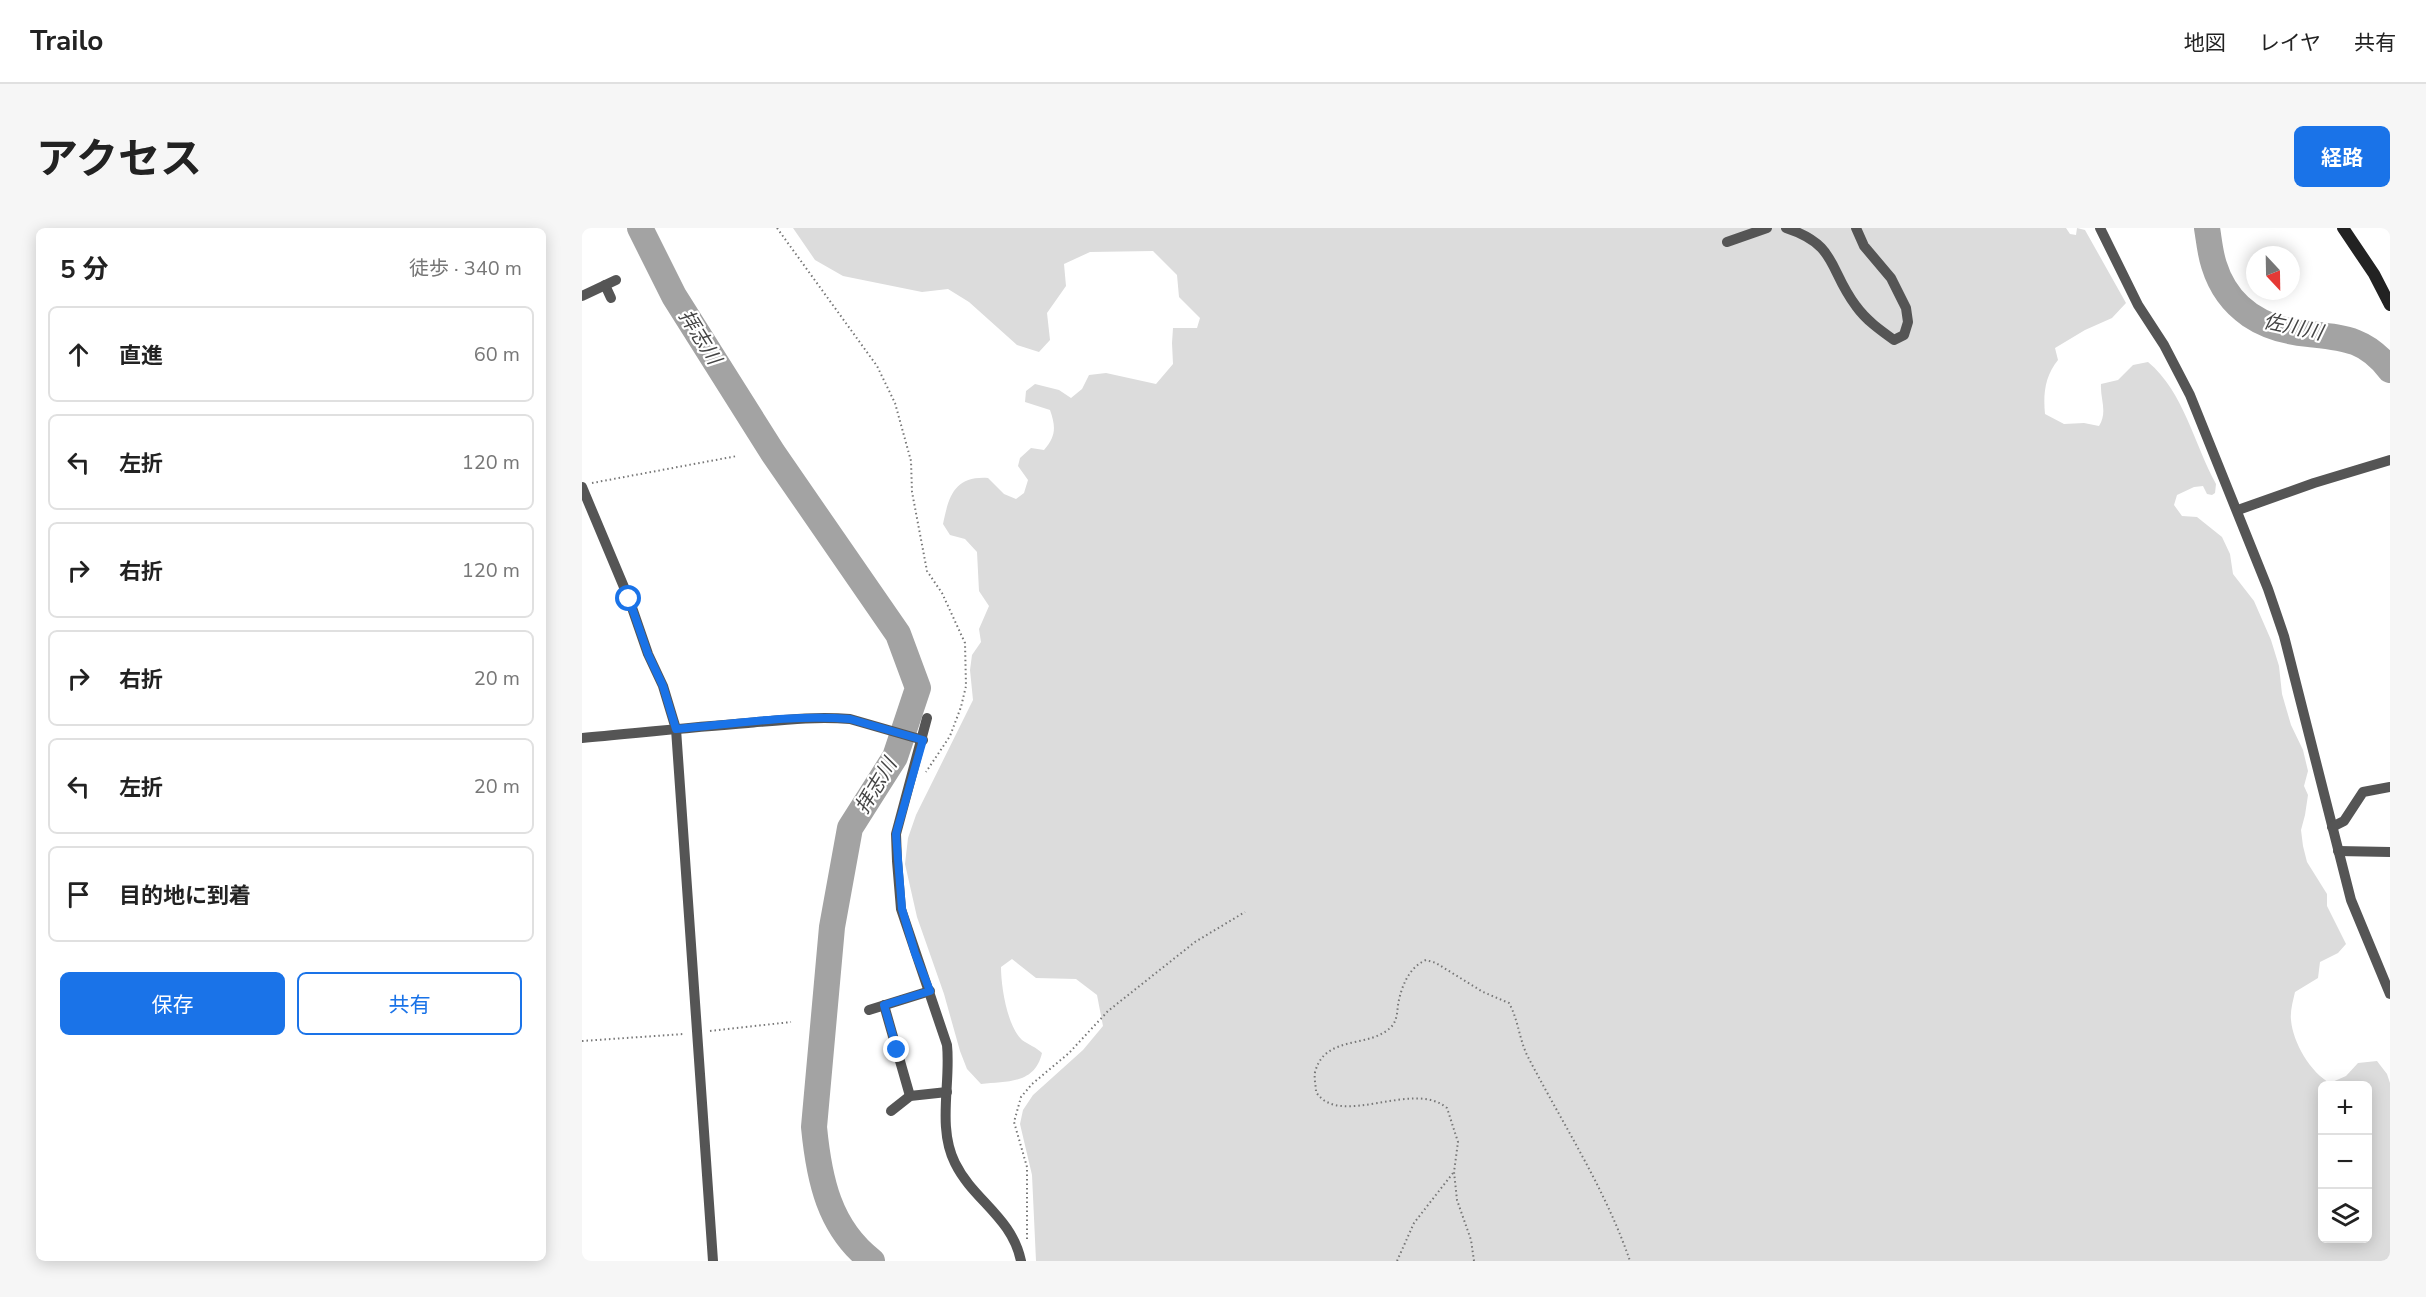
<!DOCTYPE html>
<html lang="ja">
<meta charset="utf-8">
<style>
:root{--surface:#fff;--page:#f6f6f6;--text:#222;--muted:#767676;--line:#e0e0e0;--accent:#1a73e8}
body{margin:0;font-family:"Nunito Sans","Noto Sans JP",sans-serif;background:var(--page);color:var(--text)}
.controls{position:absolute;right:18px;bottom:18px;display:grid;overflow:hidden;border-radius:9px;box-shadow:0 3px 15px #0003}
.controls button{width:54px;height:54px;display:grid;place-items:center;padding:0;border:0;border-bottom:2px solid var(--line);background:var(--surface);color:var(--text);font:30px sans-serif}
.compass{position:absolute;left:1664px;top:18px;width:54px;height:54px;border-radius:50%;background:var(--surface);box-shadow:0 3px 15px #0003;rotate:158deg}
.stop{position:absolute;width:18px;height:18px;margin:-14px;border:4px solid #1a73e8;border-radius:50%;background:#fff}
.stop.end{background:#1a73e8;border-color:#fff;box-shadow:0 2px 6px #0008}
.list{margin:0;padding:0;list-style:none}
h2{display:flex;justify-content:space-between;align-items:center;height:78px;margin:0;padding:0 24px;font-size:26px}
h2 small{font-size:20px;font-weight:400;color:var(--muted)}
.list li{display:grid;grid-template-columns:39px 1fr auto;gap:18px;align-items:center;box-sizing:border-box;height:96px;margin:0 12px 12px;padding:0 12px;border:2px solid var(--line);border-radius:9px}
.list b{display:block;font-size:22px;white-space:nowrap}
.list em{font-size:20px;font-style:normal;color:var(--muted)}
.actions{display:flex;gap:12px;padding:18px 24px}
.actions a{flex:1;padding:14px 0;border:2px solid var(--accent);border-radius:9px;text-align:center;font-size:21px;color:var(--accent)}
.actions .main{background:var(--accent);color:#fff}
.icon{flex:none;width:33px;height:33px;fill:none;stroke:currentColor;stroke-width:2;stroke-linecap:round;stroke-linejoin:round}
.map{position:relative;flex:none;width:1808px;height:1033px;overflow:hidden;border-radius:9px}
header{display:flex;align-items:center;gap:36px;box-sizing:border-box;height:84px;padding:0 30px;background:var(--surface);border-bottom:2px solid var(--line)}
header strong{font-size:28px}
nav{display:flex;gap:33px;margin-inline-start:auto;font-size:21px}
.intro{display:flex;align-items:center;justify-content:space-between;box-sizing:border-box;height:144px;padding:0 36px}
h1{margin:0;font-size:42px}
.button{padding:15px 27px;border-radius:9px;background:var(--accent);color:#fff;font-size:21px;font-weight:700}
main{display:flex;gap:36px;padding:0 36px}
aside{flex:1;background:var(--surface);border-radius:9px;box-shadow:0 3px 15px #0003}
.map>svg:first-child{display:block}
.green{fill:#dcdcdc;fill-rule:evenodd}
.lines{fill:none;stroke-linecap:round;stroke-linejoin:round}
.river{stroke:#a3a3a3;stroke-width:26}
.path{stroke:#777;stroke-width:2;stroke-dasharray:1.5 3;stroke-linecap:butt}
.street{stroke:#555;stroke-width:10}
.secondary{stroke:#222;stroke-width:12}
.route{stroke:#1a73e8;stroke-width:8}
.labels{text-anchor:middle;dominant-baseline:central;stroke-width:4.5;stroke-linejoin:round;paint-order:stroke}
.water-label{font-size:20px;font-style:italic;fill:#444;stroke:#fff}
</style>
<header>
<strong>Trailo</strong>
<nav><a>地図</a><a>レイヤ</a><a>共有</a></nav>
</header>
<div class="intro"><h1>アクセス</h1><a class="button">経路</a></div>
<main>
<aside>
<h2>5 分<small>徒歩 · 340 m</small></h2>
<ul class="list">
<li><svg class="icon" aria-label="ahead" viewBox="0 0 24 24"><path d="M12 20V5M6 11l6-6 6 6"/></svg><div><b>直進</b></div><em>60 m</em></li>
<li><svg class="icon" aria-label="left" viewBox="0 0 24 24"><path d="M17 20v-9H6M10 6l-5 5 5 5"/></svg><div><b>左折</b></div><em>120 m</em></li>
<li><svg class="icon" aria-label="right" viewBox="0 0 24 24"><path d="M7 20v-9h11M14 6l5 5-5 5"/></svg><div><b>右折</b></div><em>120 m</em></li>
<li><svg class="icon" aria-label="right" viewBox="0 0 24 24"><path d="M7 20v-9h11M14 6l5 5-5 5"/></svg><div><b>右折</b></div><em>20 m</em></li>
<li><svg class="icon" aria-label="left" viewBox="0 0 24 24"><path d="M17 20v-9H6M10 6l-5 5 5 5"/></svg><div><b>左折</b></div><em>20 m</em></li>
<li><svg class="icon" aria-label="arrive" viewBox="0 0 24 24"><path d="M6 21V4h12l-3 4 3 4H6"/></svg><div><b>目的地に到着</b></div></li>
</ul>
<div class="actions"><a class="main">保存</a><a>共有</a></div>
</aside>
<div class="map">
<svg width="1808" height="1033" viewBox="0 0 1808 1033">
<rect width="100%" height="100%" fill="#fff"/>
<path class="green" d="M 211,0 L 1484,0 L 1488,6 L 1494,7 L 1495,0 L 1503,2 L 1544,75 L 1530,90 L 1503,102 L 1473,120 L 1476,132 C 1463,148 1461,166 1463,186 L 1482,196 L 1502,195 L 1517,198 C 1526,184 1518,171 1519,156 L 1536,152 L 1551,137 L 1566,134 C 1602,164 1612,216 1634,256 L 1633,265 L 1630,267 L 1625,266 L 1621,258 L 1612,259 L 1595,267 L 1592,277 L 1600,288 L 1615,289 L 1640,309 L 1648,326 L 1651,346 L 1672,373 L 1689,412 L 1697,438 L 1700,466 L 1709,497 L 1721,522 L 1726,543 L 1722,558 L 1726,567 L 1723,587 L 1719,602 L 1721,618 L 1725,634 L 1745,666 L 1745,678 L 1764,716 L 1756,725 L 1738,734 L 1736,750 L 1713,764 C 1711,773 1708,783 1709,792 C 1711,815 1729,845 1748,855 L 1764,848 L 1776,835 L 1795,833 L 1805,846 L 1808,855 L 1808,1033 L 454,1033 L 450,947 L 438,896 L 441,882 L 451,867 L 501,822 L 521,798 L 515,767 L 494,751 L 454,750 L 430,731 L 419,739 C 419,758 425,798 440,812 C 447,817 454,819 460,825 C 453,856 426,853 399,856 L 385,841 L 378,823 L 362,766 L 335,689 L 323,636 L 326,610 L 334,587 L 391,472 L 388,442 L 390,427 L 399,414 L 397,401 L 407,378 L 397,363 L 395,324 L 383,311 L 368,307 L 361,296 C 367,267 373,248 406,250 L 422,266 L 434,271 L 442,265 L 446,252 L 436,238 L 438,230 L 449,220 L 462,222 C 474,208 474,199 468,182 L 443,174 L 444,163 L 453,156 L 477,162 L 489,170 L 500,161 L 507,147 L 524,145 L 574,156 L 591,136 L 590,115 L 591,100 L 615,100 L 618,90 L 597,69 L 595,47 L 571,23 L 508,24 L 482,36 L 484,58 L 465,85 L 468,112 L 457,124 L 435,117 L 387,74 L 366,61 L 340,64 L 261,48 L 233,32 ZM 1740,858 L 1786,858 L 1786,1010 L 1740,1010 Z"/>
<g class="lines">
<g class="river">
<path d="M 58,0 L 92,68 L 191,225 L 316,406 L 336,460 L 313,529 L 268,600 L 250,699 L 232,899 C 237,951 247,1000 290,1033"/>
<path d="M 1625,0 C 1627,12 1628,25 1632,37 C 1646,82 1682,102 1727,106 C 1763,110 1784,111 1808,142"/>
</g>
<g class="path">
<path d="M 195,0 L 295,138 L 313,175 L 329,233 L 330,264 L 345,343 L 360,365 L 383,415 L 384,458 L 379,479 L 368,508 L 344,544"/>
<path d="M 10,255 L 155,228"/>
<path d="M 128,803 L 209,794"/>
<path d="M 0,813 L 102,806"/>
<path d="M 445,1011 L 445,939 L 432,894 L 439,869 L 450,856 L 487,825 L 526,783 L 613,714 L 663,684"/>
<path d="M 815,1033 L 832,995 L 871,945"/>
<path d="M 892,1033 L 889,1012 L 875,972 L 872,944 L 876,914 L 865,880 C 831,851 758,901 734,864 C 734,857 731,848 734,841 C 745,807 789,820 809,799 C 815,793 815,785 816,777 C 819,759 827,739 844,732 L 854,735 L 901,764 L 927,775 C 936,791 937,810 945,827 C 980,895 1023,960 1048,1033"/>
</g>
<g class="street">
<path d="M 1204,0 C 1256,17 1246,41 1274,78 C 1284,92 1298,102 1312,112 L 1322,107 L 1326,94 L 1324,80 L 1309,50 L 1282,18 L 1274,0"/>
<path d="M 1518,0 L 1556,77 L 1582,117 L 1608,167 L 1686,361 L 1702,408 L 1769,672 L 1808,766"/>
<path d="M 1145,14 L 1185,0"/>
<path d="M 23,57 L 29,70"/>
<path d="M 0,68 L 34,52"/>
<path d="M 0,259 L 47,371 L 66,426 L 81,458 L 94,501 L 131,1033"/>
<path d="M 1656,282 L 1732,255 L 1808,232"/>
<path d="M 345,490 L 314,606 L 315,633 L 319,681 L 365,817 C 369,855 355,899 373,935 C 391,972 430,989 439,1033"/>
<path d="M 0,510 C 55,505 111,499 166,495 C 200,492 234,488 268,491 L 341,512"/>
<path d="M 1750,599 L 1762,593 L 1781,564 L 1808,559"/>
<path d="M 1756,623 L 1808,624"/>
<path d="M 302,777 L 328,868"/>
<path d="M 287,782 L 348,763"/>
<path d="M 309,883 L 328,868 L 365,864"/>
</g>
<path class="secondary" d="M 1761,0 L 1792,46 L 1808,77"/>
</g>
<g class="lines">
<path class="route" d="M 47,371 L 66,426 L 81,458 L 94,501 C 151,496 211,486 268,491 L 341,512 L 314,606 L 320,681 L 333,725 L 348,763 L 302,777 L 315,822"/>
</g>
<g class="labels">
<g class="water-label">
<text transform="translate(1711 99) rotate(12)">佐川川</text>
<text transform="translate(118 109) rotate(58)">拝志川</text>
<text transform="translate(294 558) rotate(-59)">拝志川</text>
</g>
</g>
</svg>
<div class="controls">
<button>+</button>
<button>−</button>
<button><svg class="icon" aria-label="layers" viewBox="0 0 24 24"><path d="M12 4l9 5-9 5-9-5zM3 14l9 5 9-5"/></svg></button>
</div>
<svg class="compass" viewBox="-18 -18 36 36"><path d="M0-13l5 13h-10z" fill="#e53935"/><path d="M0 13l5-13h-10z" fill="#767676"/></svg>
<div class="stop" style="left:47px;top:371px"></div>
<div class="stop end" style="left:315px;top:822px"></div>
</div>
</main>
